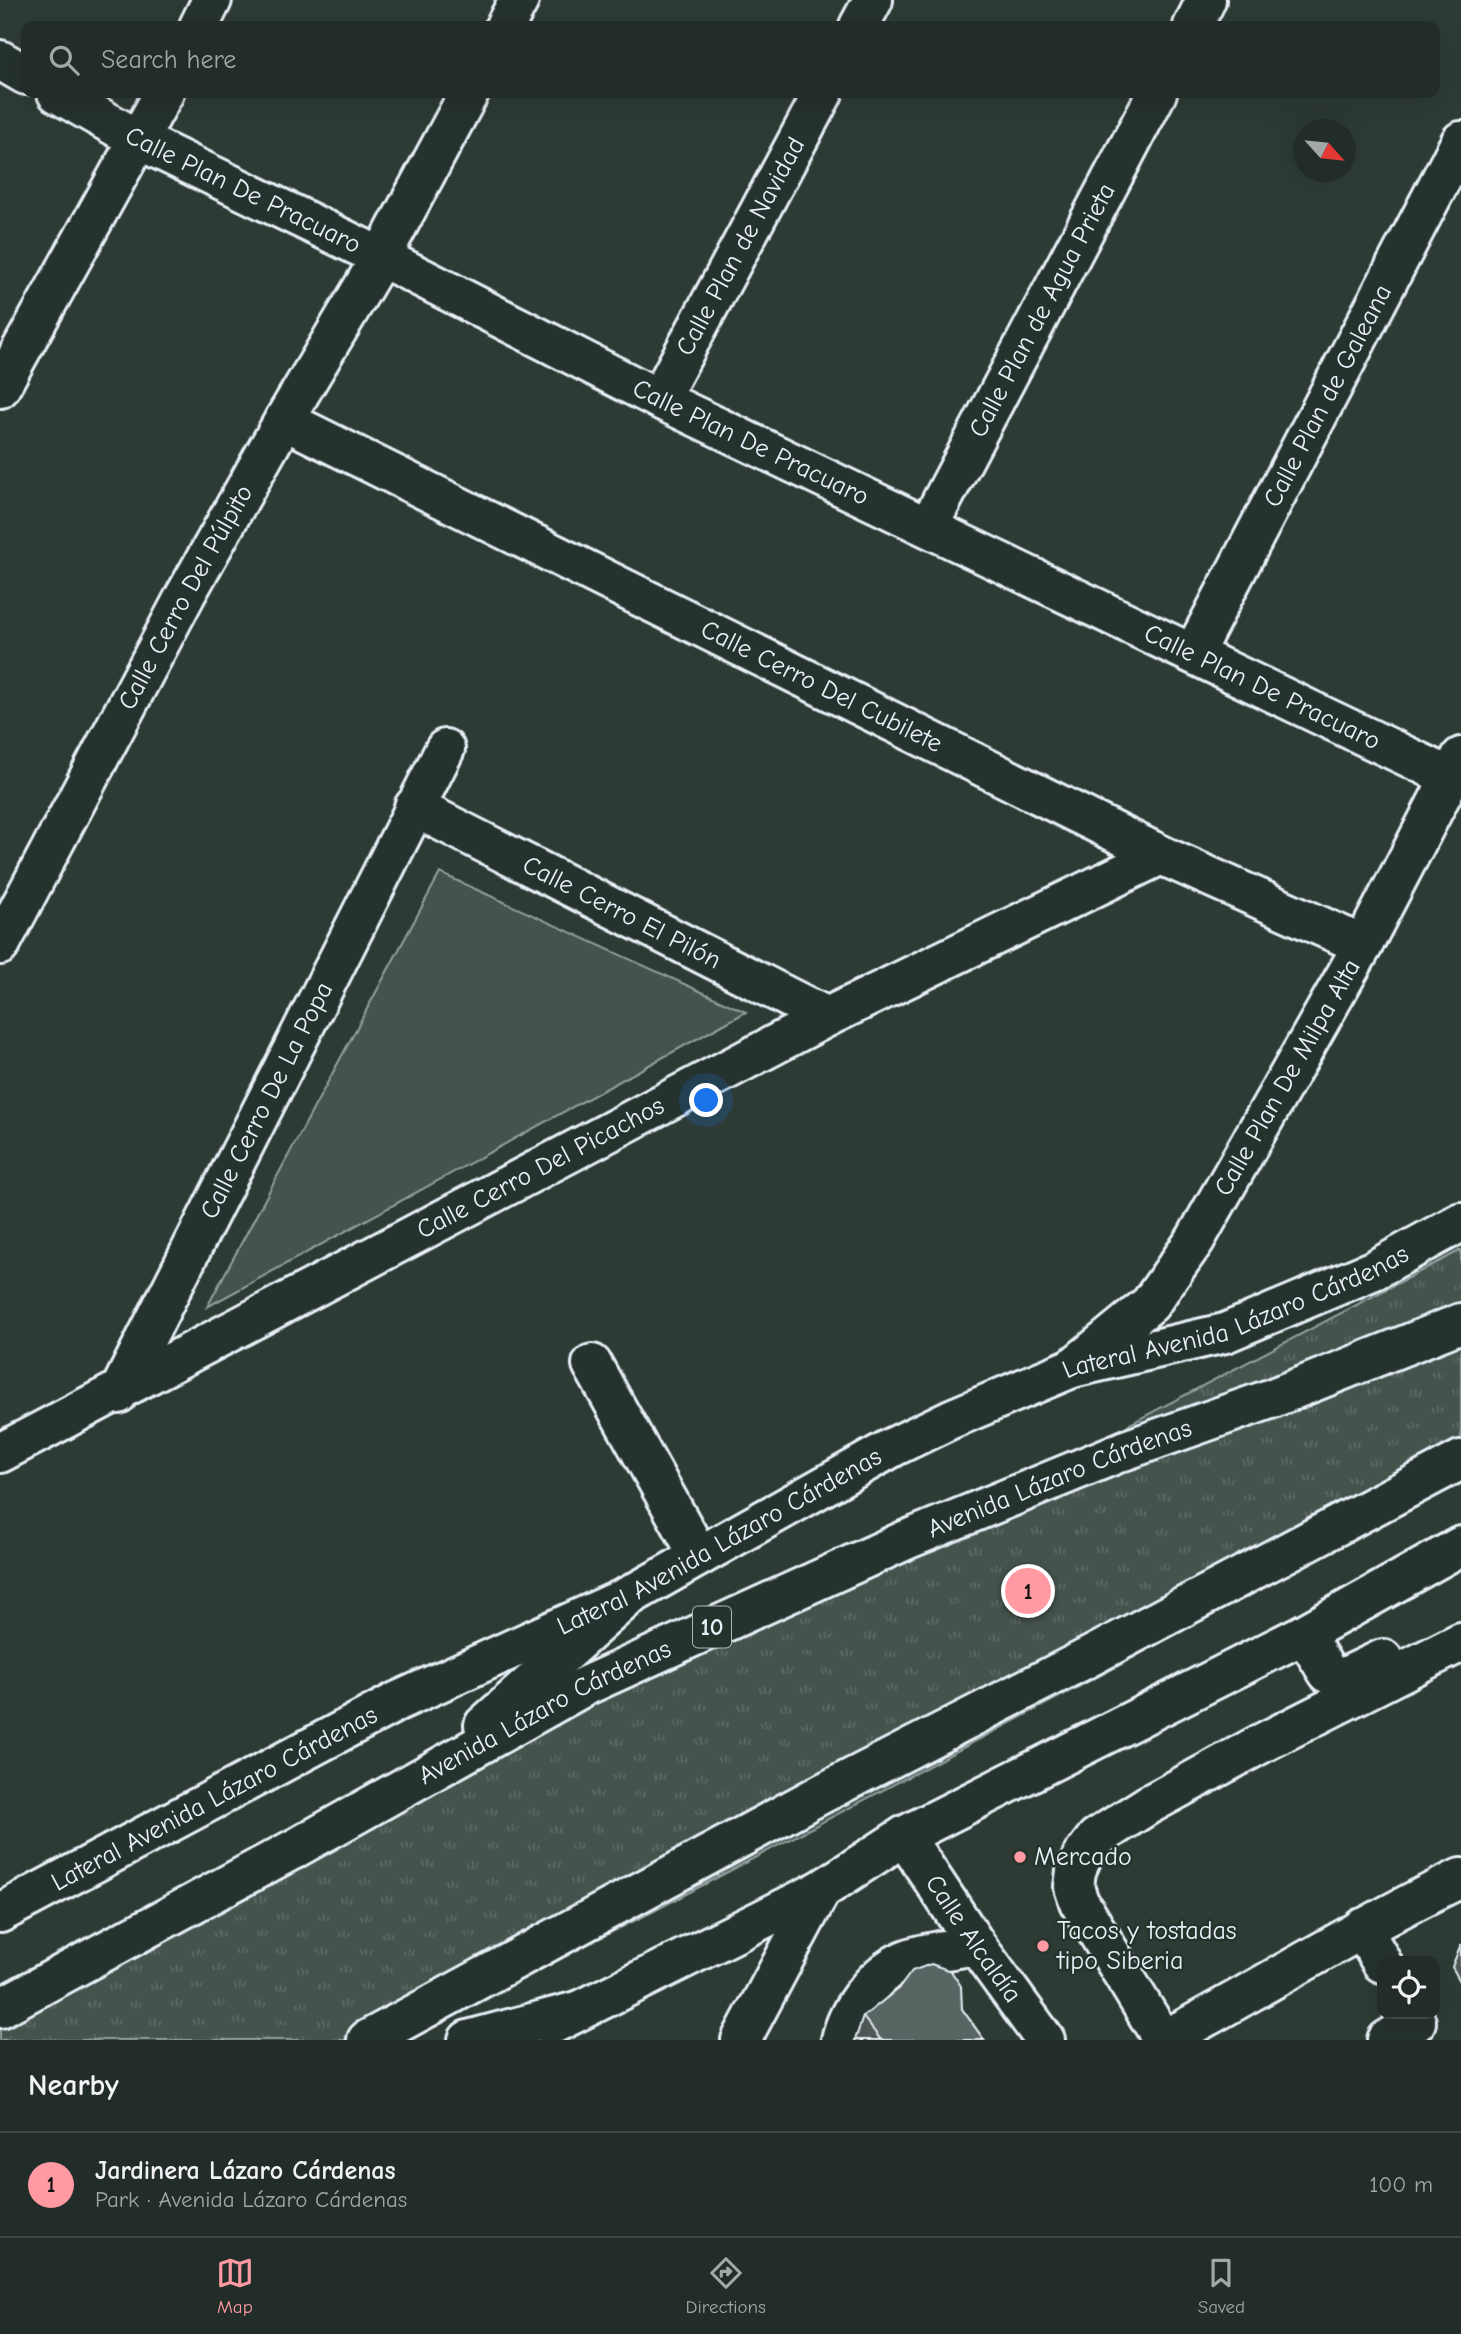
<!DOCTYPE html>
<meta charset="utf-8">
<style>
:root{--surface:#222c28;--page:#2a3430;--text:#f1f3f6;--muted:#a2a7a8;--line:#3f4845;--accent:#ff9aa2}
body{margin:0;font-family:"Comic Neue",sans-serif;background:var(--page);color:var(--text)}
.controls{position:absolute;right:21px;bottom:21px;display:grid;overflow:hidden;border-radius:14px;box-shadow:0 7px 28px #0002}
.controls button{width:63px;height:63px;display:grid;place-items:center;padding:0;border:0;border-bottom:2px solid var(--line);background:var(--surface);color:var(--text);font:35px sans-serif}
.compass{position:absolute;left:1293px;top:119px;width:63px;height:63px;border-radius:50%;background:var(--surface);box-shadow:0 7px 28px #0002;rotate:117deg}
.you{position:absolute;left:707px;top:1101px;width:24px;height:24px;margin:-18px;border:5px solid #fff;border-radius:50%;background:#1a73e8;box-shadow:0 0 0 10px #1a73e833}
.badge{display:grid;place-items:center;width:46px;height:46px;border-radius:50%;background:var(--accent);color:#111;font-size:23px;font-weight:700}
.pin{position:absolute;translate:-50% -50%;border:4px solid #fff;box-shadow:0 2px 7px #0006}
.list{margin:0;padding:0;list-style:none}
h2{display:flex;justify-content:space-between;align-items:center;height:91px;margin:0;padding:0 28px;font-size:30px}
h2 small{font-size:23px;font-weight:400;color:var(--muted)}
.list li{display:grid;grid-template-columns:46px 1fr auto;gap:21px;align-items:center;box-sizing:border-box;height:105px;padding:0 28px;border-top:2px solid var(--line)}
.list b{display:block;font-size:26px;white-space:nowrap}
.list p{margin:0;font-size:23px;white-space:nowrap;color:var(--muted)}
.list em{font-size:23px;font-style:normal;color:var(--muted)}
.icon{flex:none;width:38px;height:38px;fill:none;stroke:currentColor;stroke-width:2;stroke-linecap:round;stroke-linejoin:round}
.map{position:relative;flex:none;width:1461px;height:2040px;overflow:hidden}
.search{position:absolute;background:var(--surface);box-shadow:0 7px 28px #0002;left:21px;right:21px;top:21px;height:77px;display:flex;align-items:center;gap:18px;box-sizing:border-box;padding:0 24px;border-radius:14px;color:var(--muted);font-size:26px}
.sheet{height:196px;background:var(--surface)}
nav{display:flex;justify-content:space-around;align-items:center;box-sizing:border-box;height:98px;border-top:2px solid var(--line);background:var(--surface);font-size:19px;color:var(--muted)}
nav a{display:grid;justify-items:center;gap:4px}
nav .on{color:var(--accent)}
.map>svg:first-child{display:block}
.grass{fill:#45524e;stroke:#96a2a3;stroke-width:2}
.park{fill:url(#park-tufts);stroke:#96a2a3;stroke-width:2}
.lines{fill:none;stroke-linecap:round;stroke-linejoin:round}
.minor-casing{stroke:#e8f1f8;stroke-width:44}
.major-casing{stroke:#e8f1f8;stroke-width:44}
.highway-casing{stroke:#e8f1f8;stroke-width:44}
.minor{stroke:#26332d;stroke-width:38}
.major{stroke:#26332d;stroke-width:38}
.highway{stroke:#26332d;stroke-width:38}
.wall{fill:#4d5755;stroke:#e8f1f8;stroke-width:2}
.building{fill:#596563;stroke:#e8f1f8;stroke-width:2}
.poi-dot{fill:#ff9aa2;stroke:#26332d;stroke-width:2.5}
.labels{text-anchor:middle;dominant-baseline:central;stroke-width:5;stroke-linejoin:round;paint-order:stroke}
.shield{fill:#26332d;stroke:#aeb8bb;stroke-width:2}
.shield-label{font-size:24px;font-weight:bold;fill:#e8f1f8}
.street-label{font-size:26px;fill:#e8f1f8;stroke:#26332d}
.poi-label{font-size:26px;fill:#e8f1f8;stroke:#26332d;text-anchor:start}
</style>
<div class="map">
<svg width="1461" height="2040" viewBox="0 0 1461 2040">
<defs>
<pattern id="park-tufts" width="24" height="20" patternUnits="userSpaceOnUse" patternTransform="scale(1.75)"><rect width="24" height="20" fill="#45524e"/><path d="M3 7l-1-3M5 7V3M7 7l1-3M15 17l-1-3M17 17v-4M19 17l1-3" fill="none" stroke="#606b68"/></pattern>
</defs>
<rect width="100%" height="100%" fill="#2e3b35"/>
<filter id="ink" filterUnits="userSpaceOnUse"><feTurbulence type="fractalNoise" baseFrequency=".0143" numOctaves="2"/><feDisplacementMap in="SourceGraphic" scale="14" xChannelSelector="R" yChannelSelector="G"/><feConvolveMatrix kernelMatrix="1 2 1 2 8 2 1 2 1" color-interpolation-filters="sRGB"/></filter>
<g filter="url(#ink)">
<path class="grass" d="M 440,873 L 746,1012 L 207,1307 Z"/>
<path class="park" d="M 1461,1250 L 1461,1477 L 1118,1666 L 652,1912 L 395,2040 L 0,2040 L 0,2007 L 936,1526 Z"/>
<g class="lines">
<g class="minor-casing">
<g id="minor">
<path d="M 199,26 L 212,0"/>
<path d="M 505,26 L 519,0"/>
<path d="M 859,26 L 873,0"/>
<path d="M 1193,26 L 1206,0"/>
<path d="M 0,60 L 26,75"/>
<path id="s1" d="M 57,93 L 139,140 L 381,257 L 659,399 L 1450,777"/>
<path d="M 0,388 L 164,93"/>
<path id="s2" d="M 659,399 L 823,93"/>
<path id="s3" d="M 284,420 L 1161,855 L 1363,945"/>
<path id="s4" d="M 928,527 L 1157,93"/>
<path id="s5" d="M 1194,652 L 1461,141"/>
<path id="s6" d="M 414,807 L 827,1017"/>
<path id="s7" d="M 0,945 L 186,594 L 284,420 L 381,257 L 469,93"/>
<path d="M 592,1364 L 699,1556"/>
<path id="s8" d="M 1072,1368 L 1150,1304 L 1195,1240 L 1363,945 L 1461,757"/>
<path id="s9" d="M 118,1394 L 445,749"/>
<path id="s10" d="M 0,1453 L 827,1017 L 1161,855"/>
<path d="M 1304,1634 L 1328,1673 L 1335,1678 L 1345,1677 L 1383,1659"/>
<path id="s11" d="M 904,1836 L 976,1945 L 1045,2040"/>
<path d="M 1362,1928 L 1382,1963"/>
<path d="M 741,2040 L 821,1890"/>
<path d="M 841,2040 C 848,2007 878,1969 910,1958 C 931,1951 954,1949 976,1945"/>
<path d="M 1163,2040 L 1079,1902 L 1074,1887 L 1076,1871 L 1083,1855 L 1096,1838 L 1148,1805 L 1264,1742 L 1461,1642"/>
<path d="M 1164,2040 C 1263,1987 1359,1927 1461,1878"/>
<path d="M 1387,2040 L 1416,2022"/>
</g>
</g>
<g class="major-casing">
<g id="major">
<path id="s12" d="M 0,1913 L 398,1701 L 629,1596 L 893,1447 L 951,1419 L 1072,1368 L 1225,1333 L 1374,1270 L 1461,1222"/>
<path d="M 549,2026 L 821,1890 L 904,1836 L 1304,1634 L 1461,1546"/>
</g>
</g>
<g class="highway-casing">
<g id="highway">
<path d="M 484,1725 L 629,1596"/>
<path id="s13" d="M 0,2008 L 294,1849 L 585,1686 L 906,1540 L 1123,1451 L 1270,1399 L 1461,1323"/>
<path d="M 367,2040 L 823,1793 L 1089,1657 L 1461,1460"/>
<path d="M 468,2040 L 577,2011"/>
</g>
</g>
<use href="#minor" class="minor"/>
<use href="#major" class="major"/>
<use href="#highway" class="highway"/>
</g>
<g class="wall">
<path d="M 1461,1944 L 1461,1983 L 1452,1967 Z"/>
<path d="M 962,2009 L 984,2040 L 855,2040 L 863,2017 Z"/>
</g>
<path class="building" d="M 931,1964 L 951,1971 L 961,1986 L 962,2009 L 984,2040 L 881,2040 L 863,2017 L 900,1987 L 912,1971 Z"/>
</g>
<g class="poi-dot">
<circle cx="1020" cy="1857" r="7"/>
<circle cx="1043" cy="1946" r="7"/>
</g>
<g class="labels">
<rect class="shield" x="693" y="1606.5" width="38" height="41" rx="5"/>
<g class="shield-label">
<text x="712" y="1627">10</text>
</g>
<g class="street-label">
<text stroke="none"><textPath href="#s1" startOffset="210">Calle Plan De Pracuaro</textPath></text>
<text stroke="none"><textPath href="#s2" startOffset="173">Calle Plan de Navidad</textPath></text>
<text stroke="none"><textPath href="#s4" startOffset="245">Calle Plan de Agua Prieta</textPath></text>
<text stroke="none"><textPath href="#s5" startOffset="289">Calle Plan de Galeana</textPath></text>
<text stroke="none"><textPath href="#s1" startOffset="777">Calle Plan De Pracuaro</textPath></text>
<text stroke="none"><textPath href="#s7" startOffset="394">Calle Cerro Del Púlpito</textPath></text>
<text stroke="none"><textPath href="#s1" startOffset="1344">Calle Plan De Pracuaro</textPath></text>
<text stroke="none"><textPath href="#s3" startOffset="600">Calle Cerro Del Cubilete</textPath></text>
<text stroke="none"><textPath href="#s6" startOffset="233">Calle Cerro El Pilón</textPath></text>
<text stroke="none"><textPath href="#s8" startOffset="366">Calle Plan De Milpa Alta</textPath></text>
<text stroke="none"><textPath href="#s9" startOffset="329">Calle Cerro De La Popa</textPath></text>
<text stroke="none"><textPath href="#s10" startOffset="611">Calle Cerro Del Picachos</textPath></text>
<text stroke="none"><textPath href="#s12" startOffset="1377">Lateral Avenida Lázaro Cárdenas</textPath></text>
<text stroke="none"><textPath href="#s13" startOffset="1186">Avenida Lázaro Cárdenas</textPath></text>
<text stroke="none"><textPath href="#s12" startOffset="810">Lateral Avenida Lázaro Cárdenas</textPath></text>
<text stroke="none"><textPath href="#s13" startOffset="620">Avenida Lázaro Cárdenas</textPath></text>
<text stroke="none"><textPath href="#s12" startOffset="243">Lateral Avenida Lázaro Cárdenas</textPath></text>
<text stroke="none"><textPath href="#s11" startOffset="124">Calle Alcaldía</textPath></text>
</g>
<g class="poi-label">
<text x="1034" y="1857">Mercado</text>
<text x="1057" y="1931">Tacos y tostadas<tspan x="1057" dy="30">tipo Siberia</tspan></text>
</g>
</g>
</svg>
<div class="controls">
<button><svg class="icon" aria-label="locate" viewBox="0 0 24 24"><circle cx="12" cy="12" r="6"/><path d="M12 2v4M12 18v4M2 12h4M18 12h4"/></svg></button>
</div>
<svg class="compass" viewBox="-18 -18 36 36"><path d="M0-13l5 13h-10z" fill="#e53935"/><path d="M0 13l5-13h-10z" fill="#a2a7a8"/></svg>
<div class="you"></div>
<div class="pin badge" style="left:1028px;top:1591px">1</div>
<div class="search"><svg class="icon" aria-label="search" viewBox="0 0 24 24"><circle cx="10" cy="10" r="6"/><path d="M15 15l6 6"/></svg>Search here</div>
</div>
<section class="sheet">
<h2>Nearby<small></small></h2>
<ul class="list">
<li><span class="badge">1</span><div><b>Jardinera Lázaro Cárdenas</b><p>Park · Avenida Lázaro Cárdenas</p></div><em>100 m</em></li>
</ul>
</section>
<nav>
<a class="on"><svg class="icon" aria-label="map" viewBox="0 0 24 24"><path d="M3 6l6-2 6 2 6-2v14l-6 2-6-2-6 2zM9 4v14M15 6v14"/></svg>Map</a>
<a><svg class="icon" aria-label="directions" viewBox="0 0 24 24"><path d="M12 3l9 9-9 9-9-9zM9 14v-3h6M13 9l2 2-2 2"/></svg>Directions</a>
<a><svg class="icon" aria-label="saved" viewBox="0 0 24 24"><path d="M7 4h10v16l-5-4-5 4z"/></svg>Saved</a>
</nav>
